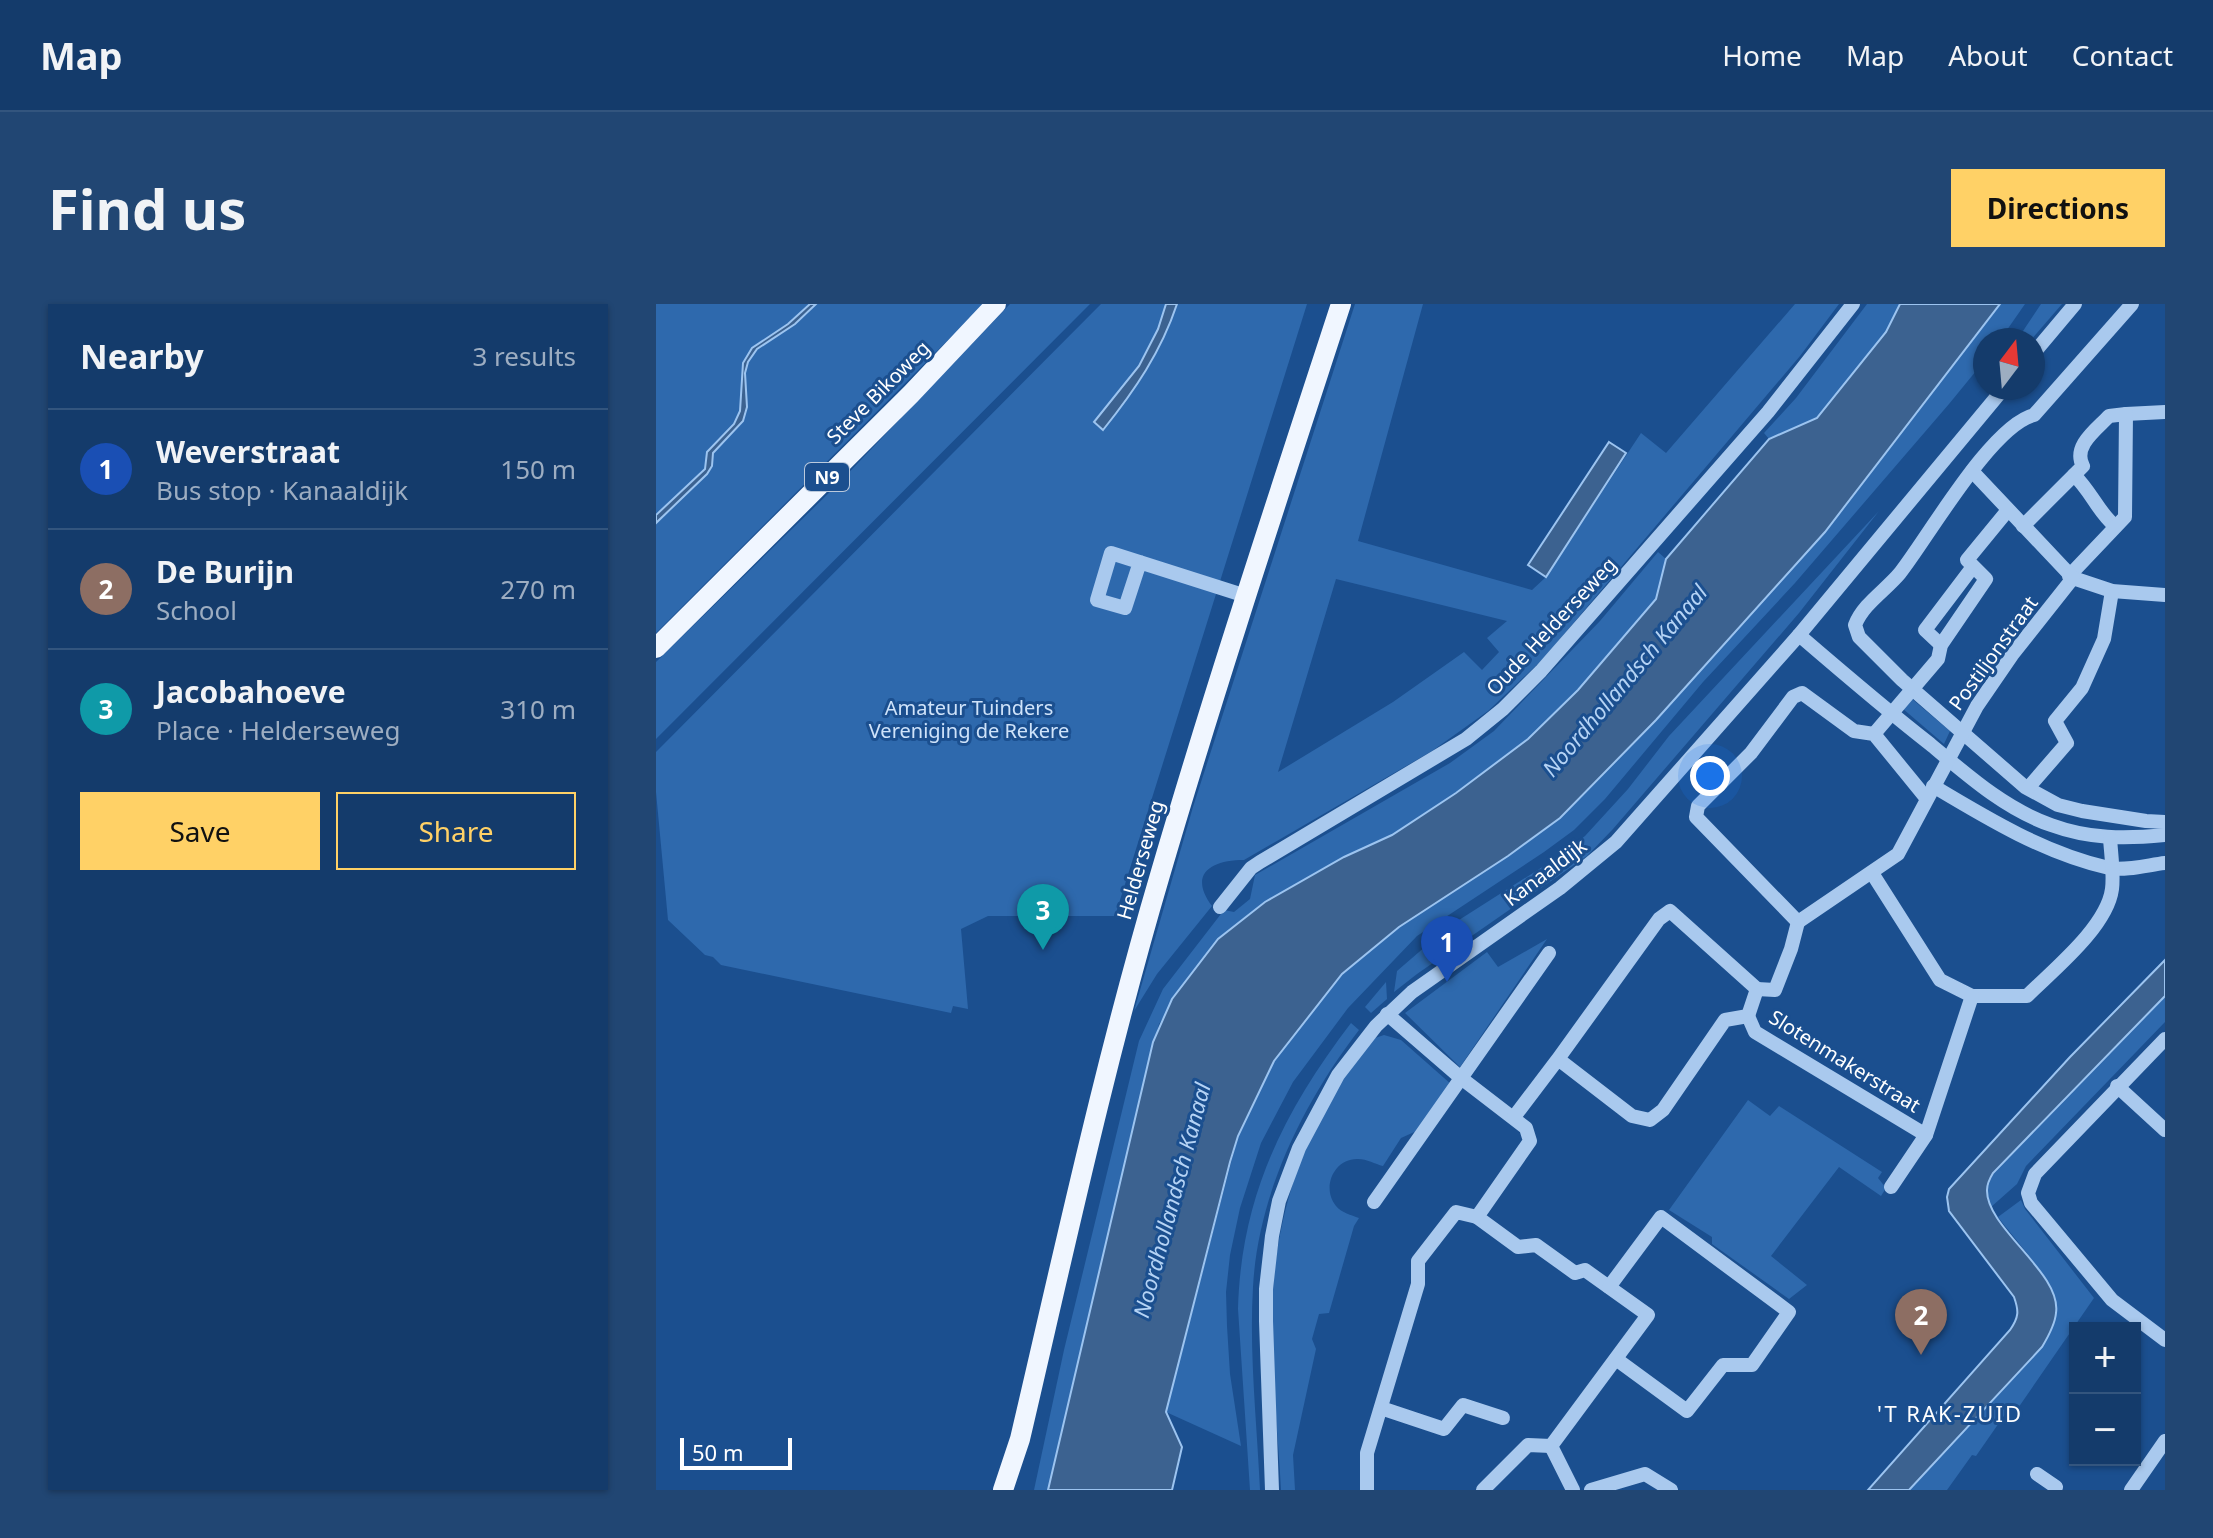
<!DOCTYPE html>
<meta charset="utf-8">
<style>
:root{--surface:#143b6b;--page:#214673;--text:#f1f3f6;--muted:#9dadc1;--line:#33557e;--accent:#ffd166}
body{margin:0;font-family:"Noto Sans",sans-serif;background:var(--page);color:var(--text)}
.controls{position:absolute;right:24px;bottom:24px;display:grid;overflow:hidden;border-radius:0px;box-shadow:0 2px 6px #0004}
.controls button{width:72px;height:72px;display:grid;place-items:center;padding:0;border:0;border-bottom:2px solid var(--line);background:var(--surface);color:var(--text);font:40px sans-serif}
.compass{position:absolute;left:1317px;top:24px;width:72px;height:72px;border-radius:50%;background:var(--surface);box-shadow:0 2px 6px #0004;rotate:16deg}
.scale{position:absolute;left:24px;bottom:20px;width:112px;box-sizing:border-box;padding-left:8px;border:4px solid #fff;border-top:0;font-size:22px;line-height:28px;white-space:nowrap;color:#fff;-webkit-text-stroke:6px #1b4f8f;paint-order:stroke}
.you{position:absolute;left:1054px;top:472px;width:28px;height:28px;margin:-20px;border:6px solid #fff;border-radius:50%;background:#1a73e8;box-shadow:0 0 0 12px #1a73e833}
.badge{display:grid;place-items:center;width:52px;height:52px;border-radius:50%;background:var(--accent);color:#fff;font-size:26px;font-weight:700}
.pin{position:absolute;translate:-50% -66px;filter:drop-shadow(0 2px 4px #0008)}
.pin::after{content:'';position:absolute;top:42px;width:28px;height:24px;background:inherit;clip-path:polygon(0 0,100% 0,50% 100%)}
.list{margin:0;padding:0;list-style:none}
h2{display:flex;justify-content:space-between;align-items:center;height:104px;margin:0;padding:0 32px;font-size:34px}
h2 small{font-size:26px;font-weight:400;color:var(--muted)}
.list li{display:grid;grid-template-columns:52px 1fr auto;gap:24px;align-items:center;box-sizing:border-box;height:120px;padding:0 32px;border-top:2px solid var(--line)}
.list b{display:block;font-size:30px;white-space:nowrap}
.list p{margin:0;font-size:26px;white-space:nowrap;color:var(--muted)}
.list em{font-size:26px;font-style:normal;color:var(--muted)}
.actions{display:flex;gap:16px;padding:24px 32px}
.actions a{flex:1;padding:18px 0;border:2px solid var(--accent);border-radius:0px;text-align:center;font-size:28px;color:var(--accent)}
.actions .main{background:var(--accent);color:#111}
.map{position:relative;flex:none;width:1509px;height:1186px;overflow:hidden;border-radius:0px}
header{display:flex;align-items:center;gap:48px;box-sizing:border-box;height:112px;padding:0 40px;background:var(--surface);border-bottom:2px solid var(--line)}
header strong{font-size:38px}
nav{display:flex;gap:44px;margin-inline-start:auto;font-size:28px}
.intro{display:flex;align-items:center;justify-content:space-between;box-sizing:border-box;height:192px;padding:0 48px}
h1{margin:0;font-size:56px}
.button{padding:20px 36px;border-radius:0px;background:var(--accent);color:#111;font-size:28px;font-weight:700}
main{display:flex;gap:48px;padding:0 48px}
aside{flex:1;background:var(--surface);border-radius:0px;box-shadow:0 2px 6px #0004}
.map>svg:first-child{display:block}
.green{fill:#2e69ad;fill-rule:evenodd}
.water{fill:#3c6290;stroke:#9cc4f0;stroke-width:2}
.lines{fill:none;stroke-linecap:round;stroke-linejoin:round}
.minor{stroke:#a9c9ee;stroke-width:14}
.major{stroke:#f0f6ff;stroke-width:20}
.labels{text-anchor:middle;dominant-baseline:central;stroke-width:6;stroke-linejoin:round;paint-order:stroke}
.shield{fill:#1b4f8f;stroke:#bbcadd;stroke-width:2}
.shield-label{font-size:18px;font-weight:bold;fill:#fff}
.street-label{font-size:20px;fill:#fff;stroke:#1b4f8f}
.park-label{font-size:20px;fill:#cfe3fa;stroke:#1b4f8f}
.water-label{font-size:22px;font-style:italic;fill:#b5d3f5;stroke:#1b4f8f}
.neighbourhood-label{font-size:22px;letter-spacing:2px;fill:#fff;stroke:#1b4f8f}
</style>
<header>
<strong>Map</strong>
<nav><a>Home</a><a>Map</a><a>About</a><a>Contact</a></nav>
</header>
<div class="intro"><h1>Find us</h1><a class="button">Directions</a></div>
<main>
<aside>
<h2>Nearby<small>3 results</small></h2>
<ul class="list">
<li><span class="badge" style="background:#1a4fb4">1</span><div><b>Weverstraat</b><p>Bus stop · Kanaaldijk</p></div><em>150 m</em></li>
<li><span class="badge" style="background:#8d6e63">2</span><div><b>De Burijn</b><p>School</p></div><em>270 m</em></li>
<li><span class="badge" style="background:#0f9aa8">3</span><div><b>Jacobahoeve</b><p>Place · Helderseweg</p></div><em>310 m</em></li>
</ul>
<div class="actions"><a class="main">Save</a><a>Share</a></div>
</aside>
<div class="map">
<svg width="1509" height="1186" viewBox="0 0 1509 1186">
<rect width="100%" height="100%" fill="#1b4f8f"/>
<g class="green">
<path d="M 0,0 L 328,0 L 0,329 Z"/>
<path d="M 354,0 L 434,0 L 0,435 L 0,358 L 180,182 Z"/>
<path d="M 445,0 L 651,0 L 459,612 L 332,612 L 305,625 L 312,705 L 297,702 L 295,709 L 65,661 L 57,653 L 49,651 L 12,616 L 0,488 L 0,448 Z"/>
<path d="M 699,0 L 767,0 L 702,237 L 876,286 L 890,273 L 985,129 L 1010,149 L 1139,0 L 1183,0 L 1144,52 L 887,355 L 832,407 L 776,447 L 588,556 C 555,556 532,570 556,602 L 501,670 L 478,707 L 537,503 ZM 680,275 L 851,317 L 831,334 L 843,348 L 826,366 L 808,348 L 737,398 L 622,468 Z"/>
<path d="M 1211,0 L 1244,0 L 1230,28 L 1161,114 L 1113,135 L 1108,129 L 1140,94 Z"/>
<path d="M 1344,0 L 1369,0 L 1344,36 L 1329,36 L 1329,56 L 1293,100 L 1139,279 L 1047,378 L 949,495 L 918,526 L 888,548 L 761,632 L 692,704 L 637,778 L 605,839 L 584,904 L 574,951 L 570,988 L 571,1022 L 574,1070 L 585,1142 L 510,1108 L 582,832 L 618,757 L 646,719 L 686,670 L 743,623 L 852,552 L 904,514 L 1000,416 L 1169,228 Z"/>
<path d="M 1385,0 L 1406,0 L 1375,36 L 1361,36 Z"/>
<path d="M 1223,207 L 1143,309 L 957,525 L 931,552 L 761,670 L 738,688 L 741,667 L 792,623 L 902,553 L 929,532 L 972,485 L 1013,432 Z"/>
<path d="M 1002,248 L 1010,255 L 1000,295 L 922,386 L 872,435 L 800,489 L 736,531 L 688,553 L 609,598 L 562,635 L 503,720 L 392,1186 L 378,1186 L 408,1046 L 483,737 L 507,685 L 568,606 L 578,608 L 594,595 L 599,571 L 794,459 L 838,427 L 944,317 Z"/>
<path d="M 1256,395 L 1294,427 L 1288,440 L 1246,404 Z"/>
<path d="M 891,635 L 804,763 L 749,709 L 831,648 L 842,663 Z"/>
<path d="M 730,678 L 731,695 L 715,709 L 709,703 Z"/>
<path d="M 1509,692 L 1509,718 L 1370,862 L 1361,880 L 1335,903 L 1330,888 L 1337,869 Z"/>
<path d="M 695,719 L 703,726 C 647,799 602,890 597,983 C 593,1050 601,1119 604,1186 L 594,1186 L 582,1005 C 585,892 628,807 695,719 Z"/>
<path d="M 728,731 L 745,736 L 796,781 L 765,825 L 745,834 L 727,862 C 719,860 711,855 702,855 C 678,854 665,884 680,902 C 686,909 695,911 703,914 L 698,922 L 673,1009 L 663,1010 L 656,1035 L 660,1045 L 637,1151 L 639,1186 L 625,1186 C 622,1122 612,1047 617,984 C 622,915 644,841 681,782 C 691,765 706,749 719,734 Z"/>
<path d="M 1092,796 L 1114,812 L 1123,802 L 1226,868 L 1222,874 L 1230,884 L 1225,892 L 1183,863 L 1115,952 L 1151,981 L 1133,995 L 1056,940 L 1056,933 L 1013,906 Z"/>
<path d="M 1365,896 L 1369,905 L 1438,994 L 1360,1107 L 1352,1106 L 1320,1152 L 1316,1151 L 1291,1186 L 1253,1186 L 1386,1043 C 1392,1033 1399,1021 1400,1009 C 1404,982 1358,935 1342,913 Z"/>
</g>
<g class="water">
<path d="M 154,0 L 160,0 L 139,20 L 101,45 L 92,58 L 89,69 L 91,103 L 87,117 L 57,149 L 56,162 L 51,170 L 0,219 L 0,211 L 49,165 L 51,148 L 78,120 L 84,107 L 87,59 L 96,44 L 132,20 Z"/>
<path d="M 510,0 L 521,0 C 505,48 479,86 447,126 L 438,118 L 483,62 L 502,25 Z"/>
<path d="M 1244,0 L 1344,0 L 1169,228 L 1000,416 L 904,514 L 852,552 L 743,623 L 686,670 L 618,757 L 582,832 L 574,858 L 510,1108 L 526,1143 L 516,1186 L 392,1186 L 497,738 L 516,695 L 562,635 L 609,598 L 688,553 L 736,531 L 800,489 L 872,435 L 922,386 L 1000,295 L 1010,255 L 1113,135 L 1161,114 L 1230,28 Z"/>
<path d="M 953,138 L 970,149 L 890,273 L 872,261 Z"/>
<path d="M 1509,656 L 1509,692 L 1337,869 C 1334,874 1331,880 1331,886 C 1330,924 1406,969 1400,1009 C 1399,1021 1392,1033 1386,1043 L 1253,1186 L 1212,1186 L 1354,1026 C 1363,1013 1363,1007 1358,993 L 1293,907 L 1291,893 L 1293,885 L 1414,753 Z"/>
</g>
<g class="lines">
<g class="minor">
<path d="M 1476,0 L 1378,111 C 1335,122 1273,232 1244,269 C 1230,286 1207,300 1199,321 L 1203,333 L 1246,376 L 1369,483 L 1402,501 L 1426,507 L 1490,517 L 1509,518"/>
<path d="M 1377,50 L 1419,0"/>
<path d="M 1470,110 L 1509,108"/>
<path d="M 1418,171 C 1435,187 1442,208 1459,222"/>
<path d="M 1367,222 L 1427,162 C 1416,142 1441,125 1453,112 L 1470,110 L 1469,213 L 1413,272"/>
<path d="M 484,258 L 469,304 L 441,296 L 455,249 L 590,292"/>
<path d="M 1417,274 L 1456,287 L 1509,291"/>
<path d="M 1143,331 C 1186,368 1229,405 1274,440 C 1311,471 1349,505 1395,521 C 1433,535 1469,535 1509,531"/>
<path d="M 1285,341 L 1269,326 L 1316,264"/>
<path d="M 1218,430 L 1282,355 L 1285,341 L 1330,275 L 1311,256 L 1352,206"/>
<path d="M 1277,482 C 1332,515 1390,550 1453,564 C 1470,567 1492,561 1509,559"/>
<path d="M 1372,484 L 1411,439 L 1399,417 L 1426,384 L 1448,335 L 1456,287"/>
<path d="M 1271,495 L 1218,430 L 1198,427 L 1146,389 L 1137,393 L 1095,449 L 1042,502 L 1040,513 L 1142,618 L 1242,550 L 1321,402 L 1356,351 L 1417,274 L 1316,167"/>
<path d="M 1216,569 L 1284,676 L 1316,692 L 1371,692 C 1397,666 1451,623 1456,585 C 1458,569 1455,550 1454,534"/>
<path d="M 564,603 L 595,564 L 604,558 L 810,435 L 847,405 L 885,367 L 1112,108 L 1197,0"/>
<path d="M 1101,685 L 1119,686 L 1135,645 L 1142,618"/>
<path d="M 731,710 L 805,774 L 870,824 L 874,837 L 821,913 L 862,943 L 880,941 L 919,969 L 929,966 L 992,1011 L 895,1142 L 917,1186"/>
<path d="M 1092,712 L 1099,728 L 1270,831"/>
<path d="M 1509,735 L 1379,870 L 1372,889 L 1375,899 L 1456,996 L 1509,1036"/>
<path d="M 1461,782 L 1509,826"/>
<path d="M 858,813 L 902,755 L 976,812 L 994,816 L 1007,806 L 1069,716 L 1092,712 L 1101,685 L 1014,607 L 1003,615 L 902,755"/>
<path d="M 1235,883 L 1270,831 L 1316,692"/>
<path d="M 718,898 L 893,649"/>
<path d="M 953,983 L 1005,913 L 1133,1008 L 1096,1061 L 1067,1061 L 1031,1107 L 960,1055"/>
<path d="M 725,1104 L 788,1125 L 807,1101 L 847,1114"/>
<path d="M 1381,1170 L 1400,1183"/>
<path d="M 616,1186 L 610,1017 L 610,985 L 616,932 L 623,897 L 643,844 L 682,771 L 720,722 L 756,688 L 904,584 L 960,538 L 1143,331 L 1348,84"/>
<path d="M 711,1186 L 711,1149 L 762,980 L 762,957 L 800,908 L 821,913"/>
<path d="M 827,1186 L 872,1141 L 895,1142"/>
<path d="M 935,1186 L 989,1170 L 1015,1186"/>
<path d="M 1475,1186 L 1509,1137"/>
</g>
<g class="major">
<path d="M 0,344 L 255,90 L 340,0"/>
<path d="M 347,1186 L 364,1135 C 408,947 449,757 504,571 C 560,380 623,190 685,0"/>
</g>
</g>
<g class="labels">
<rect class="shield" x="149" y="159" width="44" height="28" rx="6"/>
<g class="shield-label">
<text x="171" y="173">N9</text>
</g>
<g class="street-label">
<text transform="translate(222 88) rotate(-45)">Steve Bikoweg</text>
<text transform="translate(895 322) rotate(-47)">Oude Helderseweg</text>
<text transform="translate(1337 349) rotate(-54)">Postiljonstraat</text>
<text transform="translate(484 556) rotate(-74)">Helderseweg</text>
<text transform="translate(889 568) rotate(-37)">Kanaaldijk</text>
<text transform="translate(1189 757) rotate(32)">Slotenmakerstraat</text>
</g>
<g class="park-label">
<text x="313" y="403">Amateur Tuinders<tspan x="313" dy="23">Vereniging de Rekere</tspan></text>
</g>
<g class="water-label">
<text transform="translate(968 376) rotate(-50)">Noordhollandsch Kanaal</text>
<text transform="translate(515 896) rotate(-75)">Noordhollandsch Kanaal</text>
</g>
<g class="neighbourhood-label">
<text x="1294" y="1109">'T RAK-ZUID</text>
</g>
</g>
</svg>
<div class="controls">
<button>+</button>
<button>−</button>
</div>
<svg class="compass" viewBox="-18 -18 36 36"><path d="M0-13l5 13h-10z" fill="#e53935"/><path d="M0 13l5-13h-10z" fill="#9dadc1"/></svg>
<div class="scale">50 m</div>
<div class="you"></div>
<div class="pin badge" style="left:791px;top:678px;background:#1a4fb4">1</div>
<div class="pin badge" style="left:1265px;top:1051px;background:#8d6e63">2</div>
<div class="pin badge" style="left:387px;top:646px;background:#0f9aa8">3</div>
</div>
</main>
